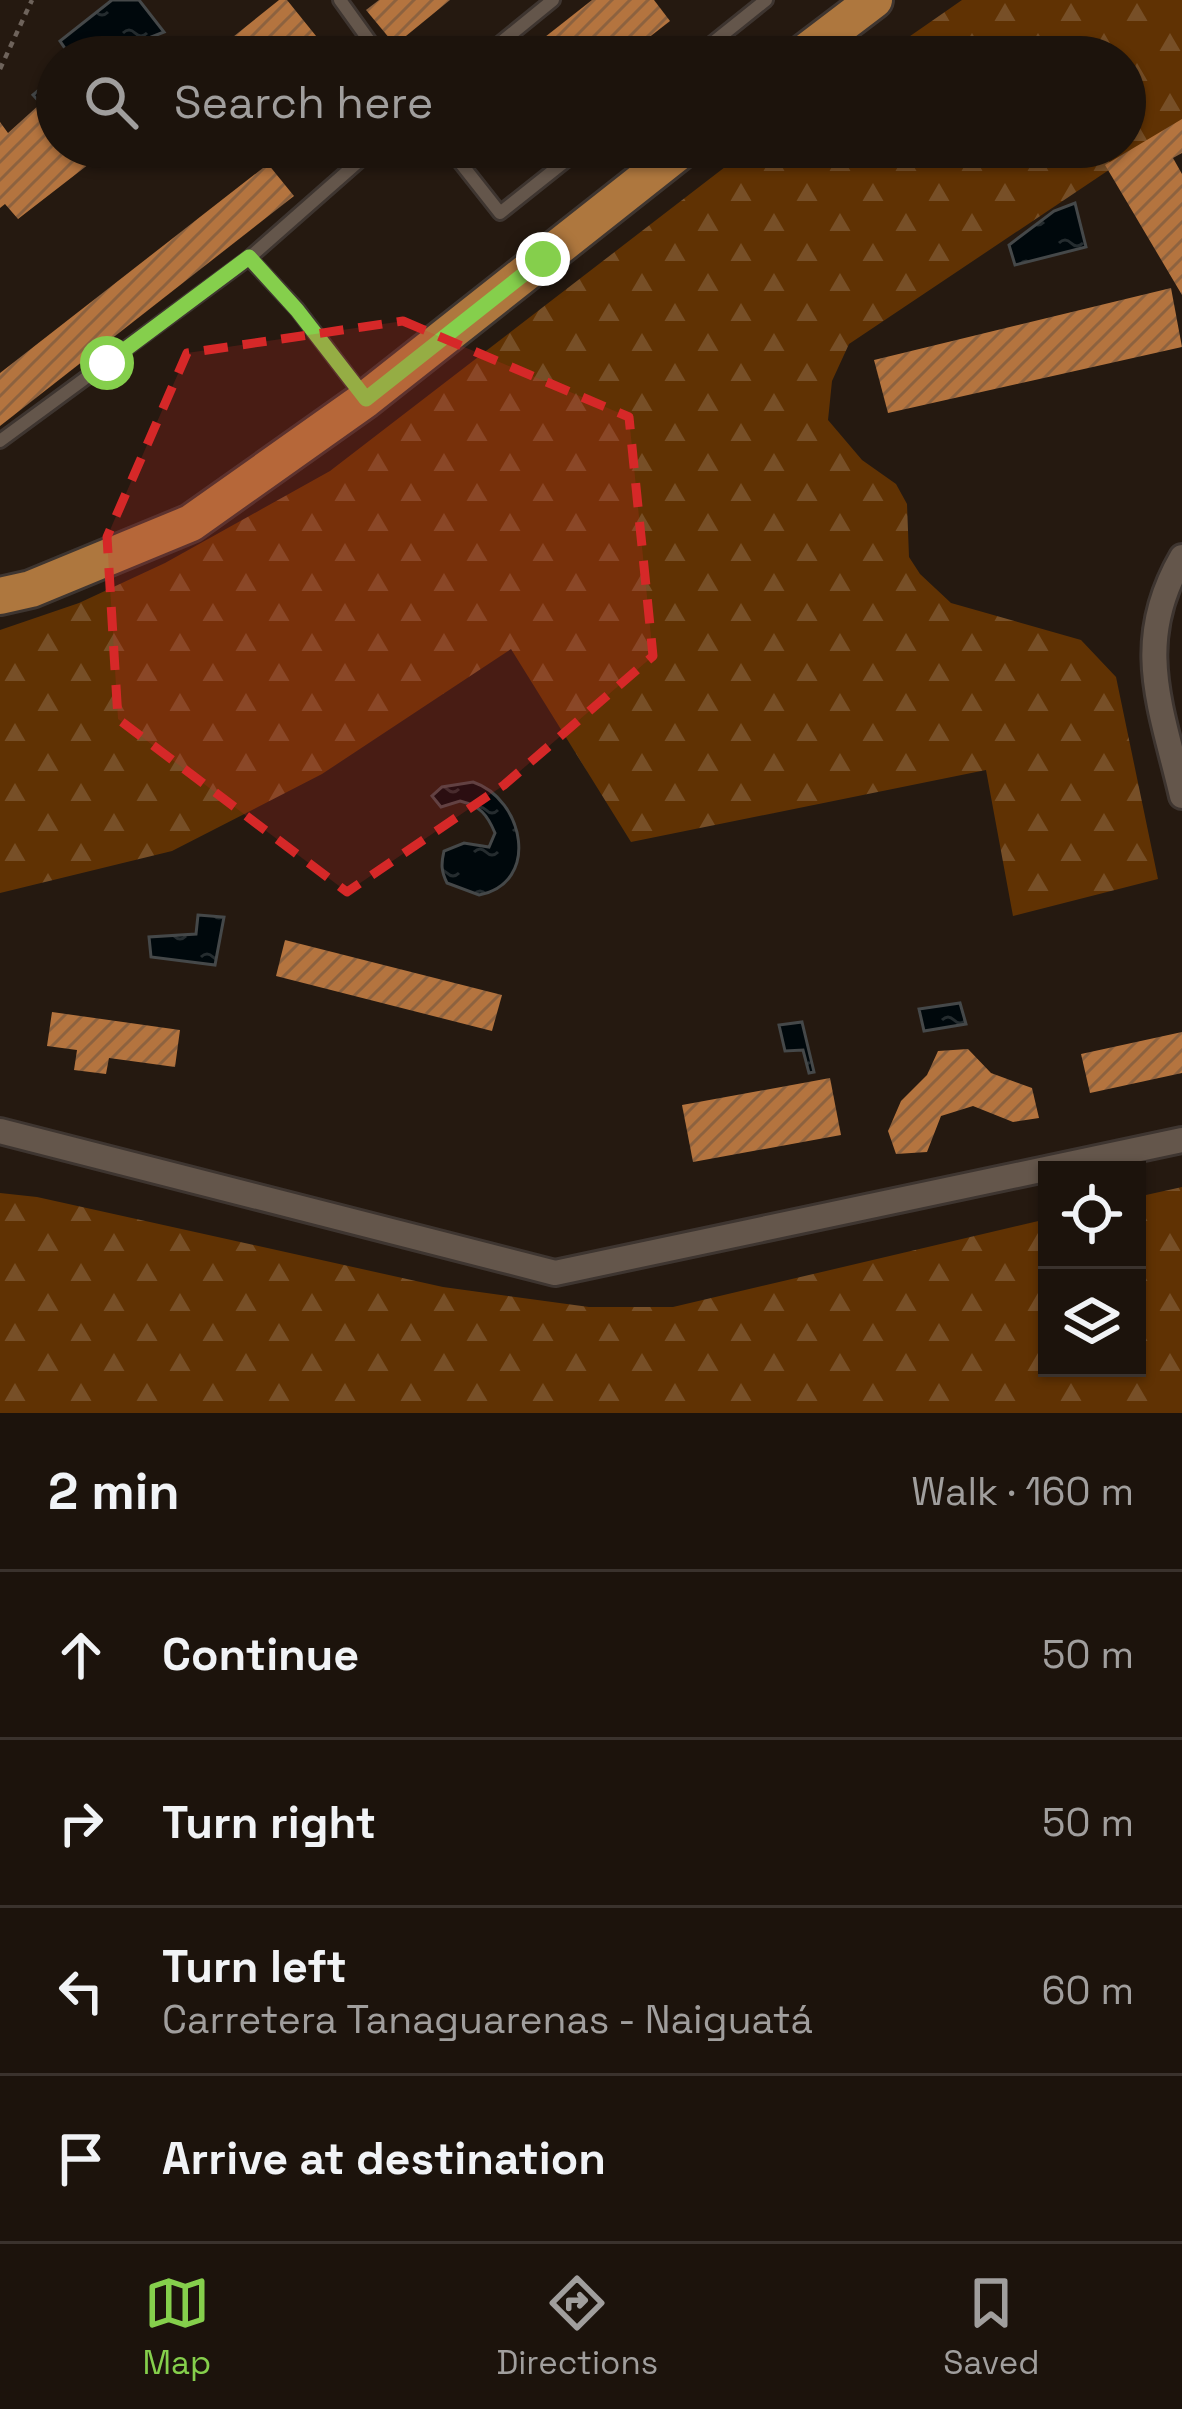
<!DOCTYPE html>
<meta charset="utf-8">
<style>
:root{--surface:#1c130c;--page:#29201a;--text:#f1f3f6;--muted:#a09e9d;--line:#3a322d;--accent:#85cf4c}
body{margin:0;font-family:"Space Grotesk",sans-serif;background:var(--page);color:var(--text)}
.controls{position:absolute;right:36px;bottom:36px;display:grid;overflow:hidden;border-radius:0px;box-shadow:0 3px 9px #0004}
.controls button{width:108px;height:108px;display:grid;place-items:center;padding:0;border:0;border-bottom:3px solid var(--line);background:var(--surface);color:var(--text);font:60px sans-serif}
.stop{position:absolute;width:36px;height:36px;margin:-27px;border:9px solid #85cf4c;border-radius:50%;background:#fff}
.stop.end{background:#85cf4c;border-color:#fff;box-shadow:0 3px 12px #0008}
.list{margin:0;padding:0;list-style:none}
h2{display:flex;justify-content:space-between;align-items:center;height:156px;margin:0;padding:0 48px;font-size:51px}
h2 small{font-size:39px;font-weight:400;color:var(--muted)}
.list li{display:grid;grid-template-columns:78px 1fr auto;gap:36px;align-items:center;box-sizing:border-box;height:168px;padding:0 48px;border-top:3px solid var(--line)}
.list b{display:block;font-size:45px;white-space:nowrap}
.list p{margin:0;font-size:39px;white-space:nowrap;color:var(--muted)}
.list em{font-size:39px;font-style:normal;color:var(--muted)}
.icon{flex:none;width:66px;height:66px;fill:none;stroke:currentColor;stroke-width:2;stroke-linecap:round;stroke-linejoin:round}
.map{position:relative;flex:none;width:1182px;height:1413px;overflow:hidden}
.search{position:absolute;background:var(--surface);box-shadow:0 3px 9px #0004;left:36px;right:36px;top:36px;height:132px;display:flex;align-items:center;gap:30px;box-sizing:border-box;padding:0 42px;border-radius:66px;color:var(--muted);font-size:45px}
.sheet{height:828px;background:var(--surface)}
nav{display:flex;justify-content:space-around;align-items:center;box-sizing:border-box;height:168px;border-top:3px solid var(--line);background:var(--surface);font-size:33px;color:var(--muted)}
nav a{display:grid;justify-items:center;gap:6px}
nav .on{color:var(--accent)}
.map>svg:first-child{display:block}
.forest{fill:url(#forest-firs)}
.water{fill:url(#water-ripples);stroke:#454849;stroke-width:3}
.building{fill:url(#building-hatch)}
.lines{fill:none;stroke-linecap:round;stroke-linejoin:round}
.lane-casing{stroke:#3e3530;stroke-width:18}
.street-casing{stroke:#3e3530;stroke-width:30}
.primary-casing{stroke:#3e3530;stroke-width:42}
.path{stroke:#6e635b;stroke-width:4.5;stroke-dasharray:6 6;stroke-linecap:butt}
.lane{stroke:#64564b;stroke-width:12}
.street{stroke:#64564b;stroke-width:24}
.primary{stroke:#ae773e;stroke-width:36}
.route{stroke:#85cf4c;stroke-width:15}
.marked{fill:#d62828;fill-opacity:0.2;stroke:#d62828;stroke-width:9;stroke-dasharray:24 15;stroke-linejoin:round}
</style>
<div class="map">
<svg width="1182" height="1413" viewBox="0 0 1182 1413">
<defs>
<pattern id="forest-firs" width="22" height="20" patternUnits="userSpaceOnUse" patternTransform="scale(3)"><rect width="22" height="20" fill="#603203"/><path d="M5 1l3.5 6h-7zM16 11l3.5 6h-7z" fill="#774f27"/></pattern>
<pattern id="water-ripples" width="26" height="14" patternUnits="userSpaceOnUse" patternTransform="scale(3)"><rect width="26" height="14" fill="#00080c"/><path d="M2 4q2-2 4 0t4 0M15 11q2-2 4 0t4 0" fill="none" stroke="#252c2f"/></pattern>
<pattern id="building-hatch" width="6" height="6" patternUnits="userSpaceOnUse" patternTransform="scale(3)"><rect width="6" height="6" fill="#b4743f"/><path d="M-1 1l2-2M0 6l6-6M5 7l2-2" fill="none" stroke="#8d623f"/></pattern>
</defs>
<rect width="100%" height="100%" fill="#251910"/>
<g class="forest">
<path d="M 962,0 L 1182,0 L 1182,121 L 849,344 L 832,381 L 828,420 L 862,460 L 896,484 L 907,504 L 909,557 L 920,574 L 951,603 L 1081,640 L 1116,677 L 1158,879 L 1013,916 L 986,770 L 631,842 L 511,649 L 322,774 L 172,851 L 0,893 L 0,630 L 79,603 L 165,563 L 330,471 L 751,147 L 1125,147 L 1125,57 L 880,57 Z"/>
<path d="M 1182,1187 L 1182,1413 L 0,1413 L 0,1193 L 37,1197 L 443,1287 L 589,1307 L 673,1307 L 1047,1219 L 1047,1368 L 1137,1368 L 1137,1197 Z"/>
</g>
<g class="water">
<path d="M 112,0 L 139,0 L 164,32 L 121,49 L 115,57 L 71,57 L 60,41 Z"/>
<path d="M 57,75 L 57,121 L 33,95 Z"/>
<path d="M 1075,203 L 1086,247 L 1015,265 L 1009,245 L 1054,211 Z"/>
<path d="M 473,782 C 524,799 541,883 479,895 L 447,883 C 441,871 441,864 444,851 L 464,843 L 489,847 L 495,833 C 487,814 480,806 460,801 L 441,807 L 432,796 L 442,787 Z"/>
<path d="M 198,915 L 224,917 L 215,965 L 151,957 L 149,937 L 196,934 Z"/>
<path d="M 960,1003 L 966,1024 L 924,1031 L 919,1009 Z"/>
<path d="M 802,1022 L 814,1072 L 809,1073 L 803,1050 L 785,1051 L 779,1025 Z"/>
</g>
<g class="building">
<path d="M 279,0 L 287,0 L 333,57 L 282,57 L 277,50 L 268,57 L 208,57 Z"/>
<path d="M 379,0 L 450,0 L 395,45 L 366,10 Z"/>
<path d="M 592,0 L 654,0 L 670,21 L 624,57 L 561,57 L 545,37 Z"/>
<path d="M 40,104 L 57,121 L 57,147 L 111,147 L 18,219 L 5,204 L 0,208 L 0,122 L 8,133 Z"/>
<path d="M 1182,119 L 1182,153 L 1173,158 L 1182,174 L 1182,295 L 1105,165 Z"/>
<path d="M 268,164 L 294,196 L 0,426 L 0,373 Z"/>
<path d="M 1171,288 L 1182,347 L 888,413 L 874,360 Z"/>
<path d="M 285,940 L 502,995 L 492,1031 L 276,976 Z"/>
<path d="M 52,1012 L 180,1030 L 175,1067 L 109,1058 L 106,1074 L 74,1070 L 77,1050 L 47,1046 Z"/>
<path d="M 1182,1032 L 1182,1073 L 1090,1093 L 1081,1054 Z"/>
<path d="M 968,1049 L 991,1073 L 1032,1088 L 1039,1118 L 1013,1122 L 973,1106 L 941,1116 L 927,1152 L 896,1154 L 888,1131 L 901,1101 L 927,1075 L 938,1051 Z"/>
<path d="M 830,1078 L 841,1135 L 693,1162 L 682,1105 Z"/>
</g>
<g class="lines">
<g class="lane-casing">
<g id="lane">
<path d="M 340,0 L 381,57"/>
<path d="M 483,57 L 553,0"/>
<path d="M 695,57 L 766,0"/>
<path d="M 448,147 L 500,213 L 583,147"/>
<path d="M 249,258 L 297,309 L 365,398"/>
<path d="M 0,441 L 249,258 L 375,147"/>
</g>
</g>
<g class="street-casing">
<g id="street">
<path d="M 1182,557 C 1132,643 1161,706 1182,796"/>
<path d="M 0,1131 L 555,1273 L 1182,1140"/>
</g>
</g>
<g class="primary-casing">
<g id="primary">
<path d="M 799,57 L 874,0"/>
<path d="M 0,596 L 31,589 L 191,523 L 366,399 L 685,147"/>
</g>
</g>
<path class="path" d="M 0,69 L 32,0"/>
<use href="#lane" class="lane"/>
<use href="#street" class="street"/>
<use href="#primary" class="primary"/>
</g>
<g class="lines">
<path class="route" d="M 107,363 L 249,257 L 297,310 L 366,399 L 543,259"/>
</g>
<path class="marked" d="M 403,321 L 629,417 L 653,656 L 504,785 L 347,892 L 118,719 L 107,537 L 187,353 Z"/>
</svg>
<div class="controls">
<button><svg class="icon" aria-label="locate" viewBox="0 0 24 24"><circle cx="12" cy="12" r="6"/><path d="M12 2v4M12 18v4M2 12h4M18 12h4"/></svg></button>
<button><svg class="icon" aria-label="layers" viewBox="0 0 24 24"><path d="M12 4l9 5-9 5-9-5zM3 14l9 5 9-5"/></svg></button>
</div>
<div class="stop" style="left:107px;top:363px"></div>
<div class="stop end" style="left:543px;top:259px"></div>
<div class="search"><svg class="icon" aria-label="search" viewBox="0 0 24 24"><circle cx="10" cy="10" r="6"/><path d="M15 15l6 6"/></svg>Search here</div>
</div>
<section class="sheet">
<h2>2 min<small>Walk · 160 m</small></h2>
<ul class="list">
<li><svg class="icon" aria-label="ahead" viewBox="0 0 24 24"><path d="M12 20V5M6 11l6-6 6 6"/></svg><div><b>Continue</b></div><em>50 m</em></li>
<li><svg class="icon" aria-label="right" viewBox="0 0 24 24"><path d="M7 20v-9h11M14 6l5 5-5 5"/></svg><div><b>Turn right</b></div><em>50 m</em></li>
<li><svg class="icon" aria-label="left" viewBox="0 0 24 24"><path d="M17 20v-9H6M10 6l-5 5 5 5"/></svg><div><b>Turn left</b><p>Carretera Tanaguarenas - Naiguatá</p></div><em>60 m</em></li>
<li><svg class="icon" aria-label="arrive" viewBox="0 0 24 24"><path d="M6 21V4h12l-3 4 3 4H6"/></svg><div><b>Arrive at destination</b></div></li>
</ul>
</section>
<nav>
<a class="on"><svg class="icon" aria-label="map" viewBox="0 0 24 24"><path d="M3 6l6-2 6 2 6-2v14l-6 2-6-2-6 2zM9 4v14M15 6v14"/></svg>Map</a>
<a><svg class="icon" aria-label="directions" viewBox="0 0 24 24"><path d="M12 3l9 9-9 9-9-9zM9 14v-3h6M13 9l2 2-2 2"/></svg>Directions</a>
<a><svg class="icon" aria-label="saved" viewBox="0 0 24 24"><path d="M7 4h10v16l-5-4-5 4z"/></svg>Saved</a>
</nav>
